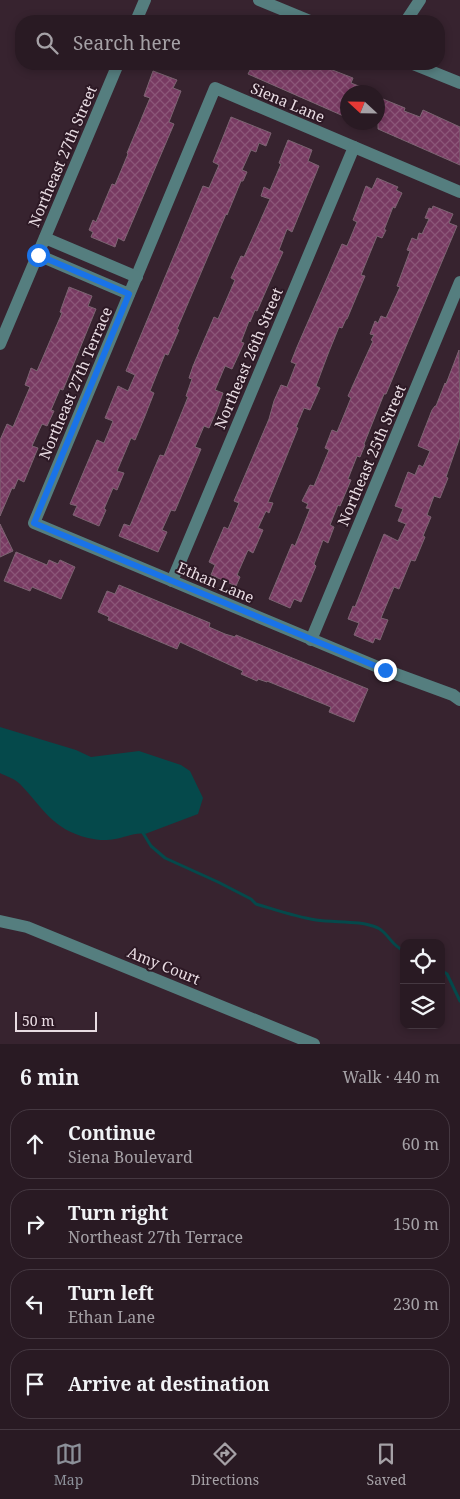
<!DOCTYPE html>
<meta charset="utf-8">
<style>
:root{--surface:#291a23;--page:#352730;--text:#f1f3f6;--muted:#a5a1a6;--line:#453841;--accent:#8c9099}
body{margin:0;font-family:"Noto Serif",serif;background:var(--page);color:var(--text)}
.controls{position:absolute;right:15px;bottom:15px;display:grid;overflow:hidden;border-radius:10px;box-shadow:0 2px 8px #0003}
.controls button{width:45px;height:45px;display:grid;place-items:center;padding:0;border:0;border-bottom:1px solid var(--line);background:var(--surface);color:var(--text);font:25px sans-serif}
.compass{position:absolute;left:340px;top:85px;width:45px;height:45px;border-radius:50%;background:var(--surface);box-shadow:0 2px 8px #0003;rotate:292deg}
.scale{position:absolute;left:15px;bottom:12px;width:82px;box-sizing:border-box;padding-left:5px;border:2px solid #e9dce3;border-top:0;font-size:14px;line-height:18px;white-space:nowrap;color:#e9dce3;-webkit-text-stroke:4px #2d1925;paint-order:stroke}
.stop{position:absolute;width:15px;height:15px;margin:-11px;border:4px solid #1a73e8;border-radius:50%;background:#fff}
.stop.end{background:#1a73e8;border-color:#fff;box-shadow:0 1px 5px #0008}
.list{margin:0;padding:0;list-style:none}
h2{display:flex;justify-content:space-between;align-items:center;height:65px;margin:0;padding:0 20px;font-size:21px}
h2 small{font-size:16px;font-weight:400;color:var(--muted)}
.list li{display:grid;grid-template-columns:32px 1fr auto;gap:15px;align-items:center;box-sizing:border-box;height:70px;margin:0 10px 10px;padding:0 10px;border:1px solid var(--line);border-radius:20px}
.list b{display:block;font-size:19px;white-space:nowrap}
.list p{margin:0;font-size:16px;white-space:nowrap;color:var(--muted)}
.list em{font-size:16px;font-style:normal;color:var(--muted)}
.icon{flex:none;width:28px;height:28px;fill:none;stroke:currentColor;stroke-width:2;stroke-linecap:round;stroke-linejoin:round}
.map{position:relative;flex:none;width:460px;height:1044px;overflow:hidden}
.search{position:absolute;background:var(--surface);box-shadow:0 2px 8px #0003;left:15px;right:15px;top:15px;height:55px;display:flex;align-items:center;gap:12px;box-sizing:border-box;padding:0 18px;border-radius:20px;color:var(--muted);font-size:19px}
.sheet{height:385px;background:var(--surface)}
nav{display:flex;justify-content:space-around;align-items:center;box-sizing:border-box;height:70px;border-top:1px solid var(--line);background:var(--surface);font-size:14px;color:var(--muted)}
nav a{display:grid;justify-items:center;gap:2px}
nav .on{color:var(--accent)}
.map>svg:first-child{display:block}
.water{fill:#05494b}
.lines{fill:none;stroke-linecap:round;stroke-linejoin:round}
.stream{stroke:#05494b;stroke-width:3}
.building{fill:url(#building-cross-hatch);stroke:#7c6472}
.minor{stroke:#557e7f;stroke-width:12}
.route{stroke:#1a73e8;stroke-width:6}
.labels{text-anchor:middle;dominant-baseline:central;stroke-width:4;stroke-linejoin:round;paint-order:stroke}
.street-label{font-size:15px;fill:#e9dce3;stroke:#2d1925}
</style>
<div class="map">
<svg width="460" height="1044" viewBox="0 0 460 1044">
<defs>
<pattern id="building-cross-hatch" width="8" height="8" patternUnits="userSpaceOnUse" patternTransform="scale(1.25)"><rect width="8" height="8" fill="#783a62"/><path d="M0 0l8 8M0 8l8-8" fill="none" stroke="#8b5678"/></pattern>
</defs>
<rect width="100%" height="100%" fill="#37232f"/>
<path class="water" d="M 0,727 L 76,750 L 91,757 L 139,751 L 181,765 L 190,771 L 203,798 L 198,814 L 145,834 C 135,832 124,838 115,839 C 105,841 97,840 88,838 C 52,829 43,808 20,784 C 15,779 6,776 0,773 Z"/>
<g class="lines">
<g class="stream">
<path d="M 143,833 L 151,846 L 165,858 L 218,882 L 251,899 L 256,904 C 276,910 296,917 316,920 C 337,923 359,920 378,928 C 388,933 391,945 404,951"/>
<path d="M 441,970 L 447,974 L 460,1001"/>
</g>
</g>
<g class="building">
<path d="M 253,64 L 299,64 L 311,69 L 313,64 L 317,64 L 353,78 L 351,83 L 374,92 L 348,92 L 348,118 L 248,74 Z"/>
<path d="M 153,71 L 177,80 L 173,88 L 181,91 L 169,122 L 174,124 L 124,241 L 118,238 L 115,247 L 91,237 L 93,232 L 89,230 L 93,220 L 96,222 L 112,184 L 115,185 L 128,154 L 127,153 L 150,98 L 144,96 Z"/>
<path d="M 378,97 L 405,108 L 404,111 L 420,117 L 423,110 L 460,127 L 460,165 L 378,129 Z"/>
<path d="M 231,117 L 271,133 L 266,146 L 259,143 L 256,152 L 251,150 L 242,170 L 247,172 L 243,181 L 241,181 L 227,215 L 226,214 L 177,329 L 179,330 L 168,355 L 165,354 L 152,386 L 150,391 L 154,393 L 145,416 L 135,440 L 131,438 L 117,471 L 124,473 L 117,490 L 113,488 L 104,509 L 106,510 L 99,526 L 73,515 L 77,506 L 70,504 L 97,440 L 104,443 L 113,421 L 105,418 L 118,386 L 128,391 L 135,375 L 126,371 L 203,186 L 209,188 L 219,165 L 213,162 Z"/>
<path d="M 288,140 L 312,150 L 308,161 L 319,166 L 292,232 L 287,229 L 279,250 L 283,252 L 257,311 L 255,310 L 250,322 L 249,321 L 241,342 L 244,343 L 232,369 L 225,366 L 215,390 L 223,393 L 216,412 L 209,428 L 204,426 L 195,447 L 201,449 L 175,511 L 171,510 L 162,530 L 167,532 L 158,552 L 119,536 L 124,524 L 130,526 L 160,455 L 164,456 L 188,397 L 186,396 L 192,379 L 189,378 L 193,366 L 214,317 L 218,319 L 235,280 L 231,278 L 241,256 L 244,257 L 270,199 L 261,196 L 264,187 L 270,190 L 281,164 L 279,163 Z"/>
<path d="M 377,178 L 398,187 L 396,190 L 402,193 L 395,208 L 393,207 L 384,230 L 386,230 L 382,238 L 377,236 L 361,275 L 365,276 L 347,319 L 346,319 L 342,328 L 339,327 L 328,354 L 316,386 L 320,388 L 310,410 L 304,408 L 296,427 L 298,428 L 268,502 L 273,503 L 269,513 L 266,511 L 258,528 L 263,530 L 253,553 L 248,550 L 237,575 L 240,577 L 236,586 L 211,575 L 215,565 L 209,562 L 224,527 L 228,529 L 239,503 L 234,501 L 269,419 L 274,401 L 281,385 L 287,387 L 296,364 L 291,362 L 297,347 L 342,244 L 347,246 L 357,222 L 353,220 L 366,186 L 372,189 Z"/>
<path d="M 433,206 L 453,214 L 449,223 L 457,226 L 386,394 L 384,394 L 364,444 L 365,445 L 360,457 L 357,456 L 348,479 L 351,480 L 340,506 L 338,505 L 330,525 L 334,527 L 328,543 L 323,540 L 314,564 L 316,566 L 301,602 L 294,599 L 290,608 L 269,599 L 292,544 L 295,546 L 310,509 L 306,508 L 308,504 L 302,501 L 310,485 L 314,486 L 329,450 L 325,448 L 332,430 L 337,432 L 351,398 L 348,396 L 373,341 L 371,340 L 374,335 L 370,334 L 375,321 L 378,323 L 381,316 L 386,318 L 400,287 L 397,286 L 410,251 L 407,250 L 412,238 L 417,240 L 419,233 L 422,234 L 429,219 L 425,218 L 429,208 L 432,209 Z"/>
<path d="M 69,287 L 92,296 L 88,306 L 96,309 L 63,390 L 60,389 L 51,410 L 54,411 L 47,426 L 42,424 L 32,446 L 38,448 L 24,482 L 18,479 L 14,489 L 12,488 L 0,516 L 0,440 L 7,424 L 13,427 L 30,387 L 25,385 L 31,368 L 37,371 L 62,313 L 60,312 Z"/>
<path d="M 459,350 L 460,437 L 446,477 L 448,478 L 440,498 L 434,496 L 427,515 L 431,517 L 423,536 L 425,537 L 415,561 L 411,560 L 399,589 L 394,587 L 381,618 L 388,620 L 380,640 L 375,638 L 373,643 L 354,635 L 359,623 L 348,619 L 353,606 L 355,607 L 384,534 L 398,541 L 406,524 L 398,521 L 403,509 L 395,506 L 408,472 L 415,475 L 419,465 L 423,467 L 430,451 L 418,446 L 432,410 L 435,406 L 436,406 L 445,383 L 446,384 Z"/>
<path d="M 0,524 L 13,551 L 0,557 Z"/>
<path d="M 16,552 L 47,565 L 49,560 L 58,564 L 60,560 L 75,567 L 61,599 L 32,587 L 30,591 L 4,581 Z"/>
<path d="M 119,585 L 210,623 L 209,627 L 225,634 L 235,637 L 236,635 L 368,689 L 354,722 L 329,712 L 331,707 L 267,681 L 267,682 L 258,679 L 257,681 L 241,674 L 243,671 L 180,642 L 177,649 L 108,620 L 109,617 L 98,612 L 107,591 L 115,594 Z"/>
</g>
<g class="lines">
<g class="minor">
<path d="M 259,0 L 310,21"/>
<path d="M 136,21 L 145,0"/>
<path d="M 406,21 L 420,0"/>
<path d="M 413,64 L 460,83"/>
<path d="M 460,192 L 215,88 L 34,523 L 385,670 L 453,695 L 460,700"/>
<path d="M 45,238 L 137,277"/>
<path d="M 38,255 L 129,294"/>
<path d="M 0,344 L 118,64"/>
<path d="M 172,581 L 354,147"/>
<path d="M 311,640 L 460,282"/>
<path d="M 0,921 L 27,927 L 314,1044"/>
</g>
</g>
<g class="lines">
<path class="route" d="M 38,255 L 129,294 L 34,523 L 385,670"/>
</g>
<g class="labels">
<g class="street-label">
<text transform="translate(288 102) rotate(23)">Siena Lane</text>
<text transform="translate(62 156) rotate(-67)">Northeast 27th Street</text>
<text transform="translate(248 358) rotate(-67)">Northeast 26th Street</text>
<text transform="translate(75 383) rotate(-67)">Northeast 27th Terrace</text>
<text transform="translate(371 455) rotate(-67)">Northeast 25th Street</text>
<text transform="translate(216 582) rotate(23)">Ethan Lane</text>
<text transform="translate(164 965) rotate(22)">Amy Court</text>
</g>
</g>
</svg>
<div class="controls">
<button><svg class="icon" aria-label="locate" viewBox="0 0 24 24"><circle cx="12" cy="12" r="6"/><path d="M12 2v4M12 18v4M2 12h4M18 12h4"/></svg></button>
<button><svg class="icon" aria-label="layers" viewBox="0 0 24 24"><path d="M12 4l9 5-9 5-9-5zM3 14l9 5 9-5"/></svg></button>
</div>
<svg class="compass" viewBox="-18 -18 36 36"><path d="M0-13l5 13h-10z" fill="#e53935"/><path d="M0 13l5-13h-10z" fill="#a5a1a6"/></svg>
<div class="scale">50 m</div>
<div class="stop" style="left:38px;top:255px"></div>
<div class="stop end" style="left:385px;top:670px"></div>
<div class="search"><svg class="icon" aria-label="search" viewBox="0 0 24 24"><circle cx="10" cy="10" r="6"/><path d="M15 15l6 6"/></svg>Search here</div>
</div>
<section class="sheet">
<h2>6 min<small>Walk · 440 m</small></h2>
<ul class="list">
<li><svg class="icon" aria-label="ahead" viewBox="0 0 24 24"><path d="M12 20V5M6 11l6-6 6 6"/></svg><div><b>Continue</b><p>Siena Boulevard</p></div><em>60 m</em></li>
<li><svg class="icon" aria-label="right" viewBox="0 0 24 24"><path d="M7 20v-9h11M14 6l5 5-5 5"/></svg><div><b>Turn right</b><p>Northeast 27th Terrace</p></div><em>150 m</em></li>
<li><svg class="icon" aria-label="left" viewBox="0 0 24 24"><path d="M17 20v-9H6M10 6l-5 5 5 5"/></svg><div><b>Turn left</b><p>Ethan Lane</p></div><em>230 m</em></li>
<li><svg class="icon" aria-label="arrive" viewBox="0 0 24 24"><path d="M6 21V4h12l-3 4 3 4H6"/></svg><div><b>Arrive at destination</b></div></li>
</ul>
</section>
<nav>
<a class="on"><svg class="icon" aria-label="map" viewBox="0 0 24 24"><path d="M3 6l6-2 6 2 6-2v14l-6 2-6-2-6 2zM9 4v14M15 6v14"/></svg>Map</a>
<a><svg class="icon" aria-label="directions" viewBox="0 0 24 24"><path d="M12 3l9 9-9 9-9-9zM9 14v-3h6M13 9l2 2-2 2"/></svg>Directions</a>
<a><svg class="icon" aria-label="saved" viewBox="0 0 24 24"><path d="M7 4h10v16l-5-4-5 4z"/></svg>Saved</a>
</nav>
